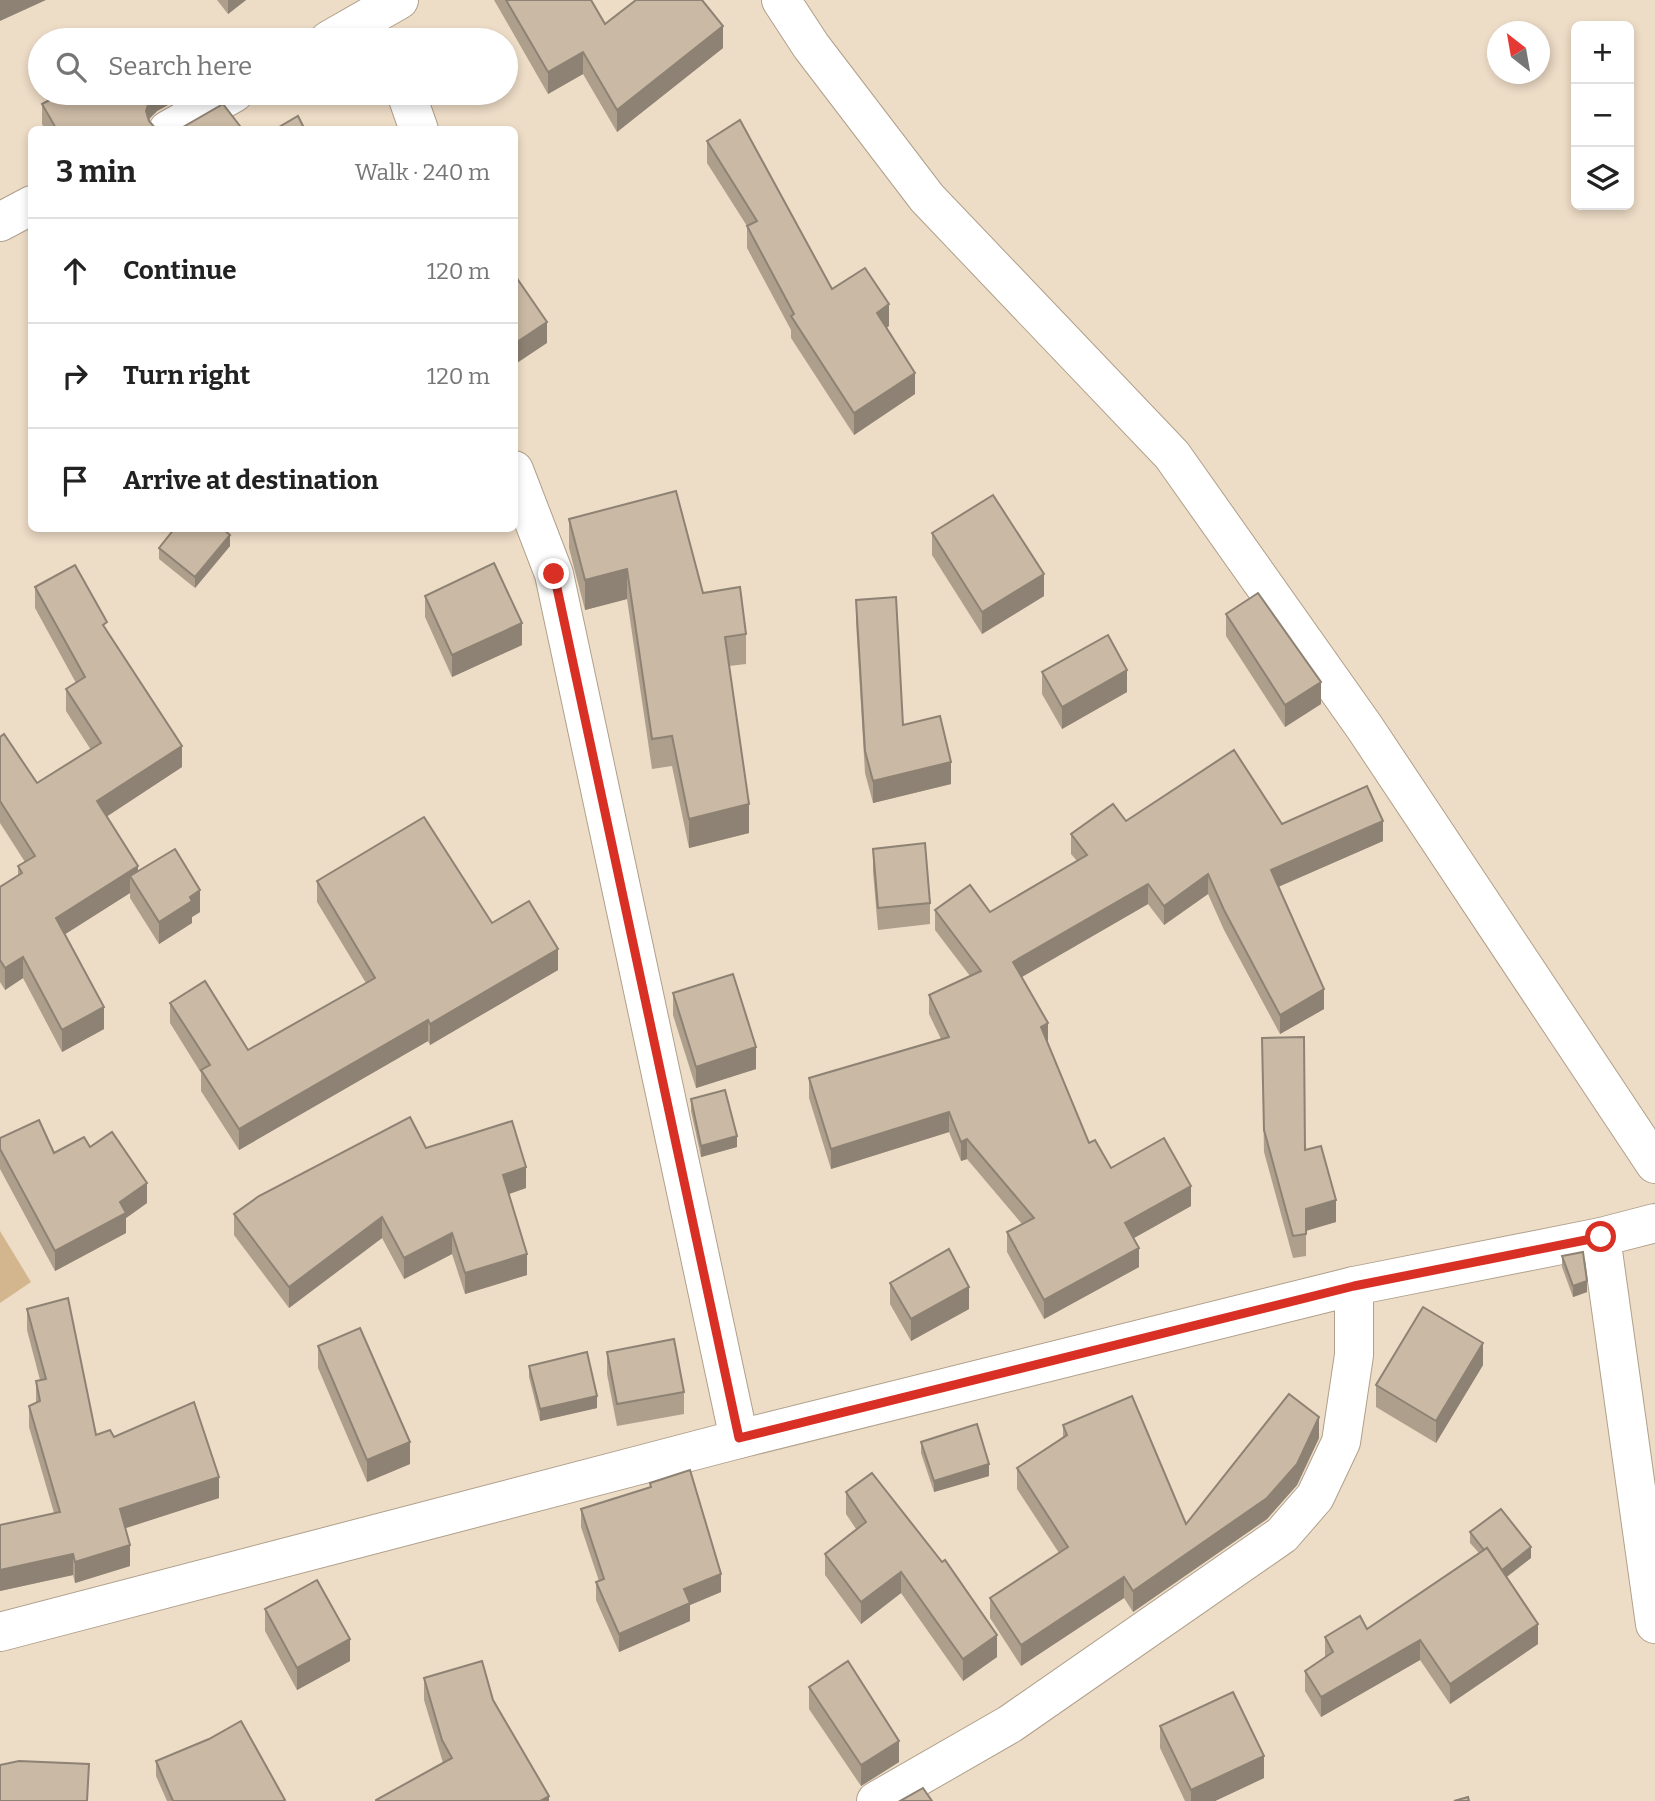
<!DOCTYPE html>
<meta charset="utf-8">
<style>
:root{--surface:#fff;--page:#f2f2f2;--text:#222;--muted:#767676;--line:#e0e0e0}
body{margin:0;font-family:Bitter,serif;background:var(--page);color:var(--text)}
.controls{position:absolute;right:21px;top:21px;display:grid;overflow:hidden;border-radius:10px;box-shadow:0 4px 10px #0003}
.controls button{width:63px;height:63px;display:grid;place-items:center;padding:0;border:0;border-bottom:2px solid var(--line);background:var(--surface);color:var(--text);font:35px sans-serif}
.compass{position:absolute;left:1487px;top:21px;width:63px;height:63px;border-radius:50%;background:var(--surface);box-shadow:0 4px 10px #0003;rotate:329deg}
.stop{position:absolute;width:21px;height:21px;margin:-16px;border:5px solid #d93025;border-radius:50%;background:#fff}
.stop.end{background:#d93025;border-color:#fff;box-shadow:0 2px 7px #0008}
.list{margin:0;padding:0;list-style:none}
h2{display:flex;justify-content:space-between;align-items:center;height:91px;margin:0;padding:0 28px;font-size:30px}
h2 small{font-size:23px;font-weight:400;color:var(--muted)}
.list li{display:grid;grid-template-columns:46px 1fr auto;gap:21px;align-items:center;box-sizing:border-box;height:105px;padding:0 28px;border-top:2px solid var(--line)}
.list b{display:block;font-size:26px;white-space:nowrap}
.list em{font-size:23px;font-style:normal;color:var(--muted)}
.icon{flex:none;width:38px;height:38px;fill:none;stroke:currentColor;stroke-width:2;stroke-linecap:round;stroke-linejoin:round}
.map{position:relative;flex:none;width:1655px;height:1801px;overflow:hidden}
.search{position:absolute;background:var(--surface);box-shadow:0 4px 10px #0003;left:28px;top:28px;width:490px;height:77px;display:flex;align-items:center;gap:18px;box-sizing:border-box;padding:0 24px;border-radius:38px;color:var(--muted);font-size:26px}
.panel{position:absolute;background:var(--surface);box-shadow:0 4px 10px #0003;left:28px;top:126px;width:490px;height:406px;border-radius:10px}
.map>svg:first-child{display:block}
.green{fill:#d4b68e}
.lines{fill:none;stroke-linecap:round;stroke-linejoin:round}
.minor-casing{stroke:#b0a08b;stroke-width:40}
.minor{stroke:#fff;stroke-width:38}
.wall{fill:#ae9f8d}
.shaded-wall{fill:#8d8273}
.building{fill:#cab9a4;stroke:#8d8273;stroke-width:2}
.route{stroke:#d93025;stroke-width:9}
</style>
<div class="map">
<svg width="1655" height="1801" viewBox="0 0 1655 1801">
<rect width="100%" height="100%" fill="#eddcc6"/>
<path class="green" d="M 0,1231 L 31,1282 L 0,1303 Z"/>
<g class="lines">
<g class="minor-casing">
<g id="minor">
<path d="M 781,0 L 811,46 L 927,198 L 1172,455 L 1365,728 L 1655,1164"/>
<path d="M 329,40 L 399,0"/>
<path d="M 406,93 L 419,130"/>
<path d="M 168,130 L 234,93"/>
<path d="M 0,222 L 32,205"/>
<path d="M 514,470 L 554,574 L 739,1439"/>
<path d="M 1601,1237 L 1655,1624"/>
<path d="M 0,1632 L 739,1439 L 1354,1286 L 1601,1237 L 1655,1223"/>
<path d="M 876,1801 L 1010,1724 L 1282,1535 L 1315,1497 L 1341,1442 L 1354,1355 L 1354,1286"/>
</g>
</g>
<use href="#minor" class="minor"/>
</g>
<g class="wall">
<path d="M 217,0 L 246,0 L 228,14 Z"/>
<path d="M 494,0 L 591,0 L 605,24 L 723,48 L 617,132 L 583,74 L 548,94 Z"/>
<path d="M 63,93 L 190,93 L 157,111 L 150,118 L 149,120 L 156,129 L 159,130 L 45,130 L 42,124 L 42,104 Z"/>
<path d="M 707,141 L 832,289 L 889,326 L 887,327 L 915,394 L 854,435 L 791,338 L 791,330 L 747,248 L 747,226 L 707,163 Z"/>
<path d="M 569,519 L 703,593 L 746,634 L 746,664 L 729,666 L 749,833 L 689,848 L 672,766 L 652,769 L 627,599 L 585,610 L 569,548 Z"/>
<path d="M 932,533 L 1044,596 L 982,634 L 932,555 Z"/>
<path d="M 230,546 L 195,588 L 159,559 L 159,548 Z"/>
<path d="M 35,587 L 107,631 L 182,767 L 107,816 L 138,872 L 200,912 L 192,917 L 192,923 L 159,944 L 130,898 L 130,893 L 65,934 L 104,1029 L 62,1052 L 23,978 L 5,990 L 0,982 L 0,887 L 18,876 L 18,866 L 25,862 L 0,823 L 0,737 L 37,783 L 91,750 L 66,711 L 66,689 L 76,683 L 35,608 Z"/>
<path d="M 425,596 L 522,645 L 452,677 L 425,617 Z"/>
<path d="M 856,600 L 903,725 L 951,784 L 873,803 L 865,773 L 856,622 Z"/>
<path d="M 1226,614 L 1321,704 L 1285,727 L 1226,636 Z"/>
<path d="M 1042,672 L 1127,692 L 1062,729 L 1042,694 Z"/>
<path d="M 1126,821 L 1282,824 L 1383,841 L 1278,887 L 1324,1009 L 1280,1034 L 1224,930 L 1208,894 L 1164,925 L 1148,904 L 1022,977 L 1047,1043 L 1089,1143 L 1111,1168 L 1191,1206 L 1134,1238 L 1139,1267 L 1044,1319 L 1007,1252 L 1007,1232 L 1022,1224 L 967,1159 L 961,1161 L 949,1132 L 831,1169 L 809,1098 L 809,1078 L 941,1039 L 929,1014 L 929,995 L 970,976 L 935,930 L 935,910 L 990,912 L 1077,861 L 1071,854 L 1071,834 Z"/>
<path d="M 873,849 L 930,903 L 930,924 L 878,930 L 873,871 Z"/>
<path d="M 317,881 L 492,923 L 558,970 L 430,1045 L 428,1041 L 239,1150 L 201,1091 L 201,1073 L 170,1023 L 170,1003 L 248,1050 L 366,983 L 317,902 Z"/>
<path d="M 673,993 L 756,1069 L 696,1088 L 673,1015 Z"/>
<path d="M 1262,1038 L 1305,1150 L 1336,1222 L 1306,1230 L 1306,1256 L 1293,1258 L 1264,1152 Z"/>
<path d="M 691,1099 L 737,1147 L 701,1157 L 691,1111 Z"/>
<path d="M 0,1138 L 54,1153 L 90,1147 L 147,1203 L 126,1218 L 126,1233 L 55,1271 L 0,1169 Z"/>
<path d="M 426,1148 L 526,1188 L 509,1194 L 527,1275 L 465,1294 L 452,1254 L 404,1279 L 382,1238 L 289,1308 L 234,1235 L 234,1214 Z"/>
<path d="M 1562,1256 L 1587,1292 L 1573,1297 L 1562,1267 Z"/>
<path d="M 890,1283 L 969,1309 L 911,1341 L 890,1304 Z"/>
<path d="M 27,1309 L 96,1435 L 114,1437 L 219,1498 L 125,1528 L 130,1566 L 75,1583 L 73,1575 L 0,1591 L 0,1525 L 54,1513 L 29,1427 L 29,1406 L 36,1403 L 36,1381 L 40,1380 L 27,1330 Z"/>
<path d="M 318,1346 L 410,1464 L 367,1482 L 318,1368 Z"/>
<path d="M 607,1352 L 684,1392 L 684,1414 L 617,1426 L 607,1374 Z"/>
<path d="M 1483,1365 L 1436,1443 L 1376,1407 L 1376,1385 Z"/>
<path d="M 529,1366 L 597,1408 L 540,1421 L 529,1377 Z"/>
<path d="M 1063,1425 L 1186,1524 L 1319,1438 L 1297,1485 L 1267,1519 L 1133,1612 L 1124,1598 L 1021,1666 L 990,1618 L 990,1598 L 1059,1553 L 1017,1489 L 1017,1468 L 1063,1438 Z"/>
<path d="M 921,1442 L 989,1476 L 934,1492 L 921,1453 Z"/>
<path d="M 650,1483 L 721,1592 L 690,1605 L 690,1621 L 619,1652 L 596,1600 L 596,1582 L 599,1581 L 581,1527 L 581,1509 L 650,1488 Z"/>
<path d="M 846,1492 L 997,1657 L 963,1681 L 901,1593 L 861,1624 L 825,1575 L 825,1554 L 856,1529 L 846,1514 Z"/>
<path d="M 1470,1532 L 1531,1558 L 1507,1577 L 1538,1644 L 1450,1704 L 1420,1660 L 1321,1717 L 1305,1691 L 1305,1671 L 1325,1657 L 1325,1637 L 1367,1629 L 1479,1553 L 1470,1543 Z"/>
<path d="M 265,1609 L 350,1661 L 297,1690 L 265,1631 Z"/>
<path d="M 424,1678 L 493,1700 L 549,1801 L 443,1763 L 424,1700 Z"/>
<path d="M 809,1687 L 899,1762 L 861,1786 L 809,1709 Z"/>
<path d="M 1160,1726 L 1264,1778 L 1215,1801 L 1185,1801 L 1160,1748 Z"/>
<path d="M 156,1761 L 285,1801 L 167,1801 L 156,1776 Z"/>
</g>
<g class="shaded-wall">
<path d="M 0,0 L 46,0 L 0,21 Z"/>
<path d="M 228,0 L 246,0 L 228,14 Z"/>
<path d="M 723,26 L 723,48 L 617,132 L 617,110 Z"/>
<path d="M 583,52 L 583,74 L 548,94 L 548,72 Z"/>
<path d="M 156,93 L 190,93 L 157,111 L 150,118 L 146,130 L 146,111 L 150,99 Z"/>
<path d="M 889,304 L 889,326 L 877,334 L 877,313 Z"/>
<path d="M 547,322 L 547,343 L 514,365 L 514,344 Z"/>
<path d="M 915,373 L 915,394 L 854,435 L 854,413 Z"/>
<path d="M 230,535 L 230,546 L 195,588 L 195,577 Z"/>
<path d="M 627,569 L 627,599 L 585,610 L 585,580 Z"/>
<path d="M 1044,574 L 1044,596 L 982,634 L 982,612 Z"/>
<path d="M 522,623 L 522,645 L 452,677 L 452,655 Z"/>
<path d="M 1127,670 L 1127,692 L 1062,729 L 1062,707 Z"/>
<path d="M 1321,682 L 1321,704 L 1285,727 L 1285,705 Z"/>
<path d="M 182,746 L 182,767 L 97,823 L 97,801 Z"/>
<path d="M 951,762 L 951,784 L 873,803 L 873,781 Z"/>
<path d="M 749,804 L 749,833 L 689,848 L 689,819 Z"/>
<path d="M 1383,821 L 1383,841 L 1271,890 L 1271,870 Z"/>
<path d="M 138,866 L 138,888 L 130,876 L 130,893 L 56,940 L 56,918 Z"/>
<path d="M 1208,874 L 1208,894 L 1164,925 L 1164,906 Z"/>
<path d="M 1148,884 L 1148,904 L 1013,982 L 1013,962 Z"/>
<path d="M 200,890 L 200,912 L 192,917 L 192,923 L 159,944 L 159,922 Z"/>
<path d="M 558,949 L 558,970 L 430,1045 L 430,1024 Z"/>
<path d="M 23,957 L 23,978 L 5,990 L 5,968 Z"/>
<path d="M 1324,989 L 1324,1009 L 1280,1034 L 1280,1015 Z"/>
<path d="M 104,1007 L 104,1029 L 62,1052 L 62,1030 Z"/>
<path d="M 428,1020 L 428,1041 L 239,1150 L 239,1129 Z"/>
<path d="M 1048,1023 L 1048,1042 L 1041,1046 L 1041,1027 Z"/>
<path d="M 756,1047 L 756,1069 L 696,1088 L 696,1067 Z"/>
<path d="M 949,1112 L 949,1132 L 831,1169 L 831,1149 Z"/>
<path d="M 737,1136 L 737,1147 L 701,1157 L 701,1146 Z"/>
<path d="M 967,1139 L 967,1159 L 961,1161 L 961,1142 Z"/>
<path d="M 526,1167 L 526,1188 L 503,1196 L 503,1175 Z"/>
<path d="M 147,1183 L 147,1203 L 126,1218 L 126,1233 L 55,1271 L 55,1251 L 120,1202 Z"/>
<path d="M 1191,1186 L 1191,1206 L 1125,1243 L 1125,1223 Z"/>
<path d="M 1336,1200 L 1336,1222 L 1306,1231 L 1306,1209 Z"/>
<path d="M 382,1217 L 382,1238 L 289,1308 L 289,1287 Z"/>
<path d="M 452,1233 L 452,1254 L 404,1279 L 404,1258 Z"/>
<path d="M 1139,1248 L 1139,1267 L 1044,1319 L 1044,1300 Z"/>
<path d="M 527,1254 L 527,1275 L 465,1294 L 465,1273 Z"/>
<path d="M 1587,1281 L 1587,1292 L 1573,1297 L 1573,1286 Z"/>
<path d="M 969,1287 L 969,1309 L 911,1341 L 911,1319 Z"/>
<path d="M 1483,1343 L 1483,1365 L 1436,1443 L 1436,1421 Z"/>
<path d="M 597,1396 L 597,1408 L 540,1421 L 540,1409 Z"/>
<path d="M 1319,1417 L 1319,1438 L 1297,1485 L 1267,1519 L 1133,1612 L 1133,1591 Z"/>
<path d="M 410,1442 L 410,1464 L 367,1482 L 367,1460 Z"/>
<path d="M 989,1464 L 989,1476 L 934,1492 L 934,1481 Z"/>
<path d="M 219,1477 L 219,1498 L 120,1530 L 120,1509 Z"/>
<path d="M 130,1545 L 130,1566 L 75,1583 L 75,1562 Z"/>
<path d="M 1531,1547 L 1531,1558 L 1501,1581 L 1501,1570 Z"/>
<path d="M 73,1554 L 73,1575 L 0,1591 L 0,1570 Z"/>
<path d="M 901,1572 L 901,1593 L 861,1624 L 861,1602 Z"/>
<path d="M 721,1574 L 721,1592 L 690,1605 L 690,1621 L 619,1652 L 619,1634 L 684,1589 Z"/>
<path d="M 1124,1577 L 1124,1598 L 1021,1666 L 1021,1645 Z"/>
<path d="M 1538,1624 L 1538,1644 L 1450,1704 L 1450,1684 Z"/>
<path d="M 997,1635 L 997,1657 L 963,1681 L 963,1659 Z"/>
<path d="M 350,1639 L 350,1661 L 297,1690 L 297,1668 Z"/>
<path d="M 1420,1640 L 1420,1660 L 1321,1717 L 1321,1697 Z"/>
<path d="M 899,1741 L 899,1762 L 861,1786 L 861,1765 Z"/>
<path d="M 1264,1756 L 1264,1778 L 1215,1801 L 1191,1801 L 1191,1790 Z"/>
<path d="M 549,1796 L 549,1801 L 540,1801 Z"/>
</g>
<g class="building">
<path d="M 506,0 L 591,0 L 605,24 L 636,0 L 702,0 L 723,26 L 617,110 L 583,52 L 548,72 Z"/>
<path d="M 168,33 L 174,40 L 155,40 Z"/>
<path d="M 63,93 L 156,93 L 150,99 L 146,111 L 149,121 L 156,129 L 159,130 L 57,130 L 42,104 Z"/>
<path d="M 223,104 L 243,130 L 178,130 Z"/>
<path d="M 298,116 L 305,130 L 274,130 Z"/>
<path d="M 740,120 L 832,289 L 865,268 L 889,304 L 877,313 L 915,373 L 854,413 L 791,316 L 794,314 L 747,226 L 757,221 L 707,141 Z"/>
<path d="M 514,274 L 547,322 L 514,344 Z"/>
<path d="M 676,491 L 703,593 L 740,587 L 746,634 L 725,637 L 749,804 L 689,819 L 672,736 L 652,739 L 627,569 L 585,580 L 569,519 Z"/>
<path d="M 993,495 L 1044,574 L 982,612 L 932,533 Z"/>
<path d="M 175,528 L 222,528 L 230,535 L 195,577 L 159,548 Z"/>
<path d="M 494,563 L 522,623 L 452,655 L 425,596 Z"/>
<path d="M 75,565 L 107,622 L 103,625 L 182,746 L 97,801 L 138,866 L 56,918 L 104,1007 L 62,1030 L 23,957 L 5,968 L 0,960 L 0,887 L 22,873 L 18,866 L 35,856 L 0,801 L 0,737 L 4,734 L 37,783 L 101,743 L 66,689 L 85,677 L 35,587 Z"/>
<path d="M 1258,593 L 1321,682 L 1285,705 L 1226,614 Z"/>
<path d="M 896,597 L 903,725 L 940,716 L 951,762 L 873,781 L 865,751 L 856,600 Z"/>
<path d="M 1108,635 L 1127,670 L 1062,707 L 1042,672 Z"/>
<path d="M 1234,750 L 1282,824 L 1367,786 L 1383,821 L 1271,870 L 1324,989 L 1280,1015 L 1224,910 L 1208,874 L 1164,906 L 1148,884 L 1013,962 L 1048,1023 L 1041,1027 L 1089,1143 L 1095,1140 L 1111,1168 L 1164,1138 L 1191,1186 L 1125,1223 L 1139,1248 L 1044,1300 L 1007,1232 L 1034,1218 L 967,1139 L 961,1142 L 949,1112 L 831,1149 L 809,1078 L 949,1037 L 929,995 L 981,971 L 935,910 L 970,885 L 990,912 L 1087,855 L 1071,834 L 1113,804 L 1126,821 Z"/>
<path d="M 424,817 L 492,923 L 529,901 L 558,949 L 430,1024 L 428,1020 L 239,1129 L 201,1070 L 210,1065 L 170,1003 L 205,981 L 248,1050 L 375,978 L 317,881 Z"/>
<path d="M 925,843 L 930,903 L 878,908 L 873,849 Z"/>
<path d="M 175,849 L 200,890 L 190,897 L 192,901 L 159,922 L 130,876 Z"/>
<path d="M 733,974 L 756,1047 L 696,1067 L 673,993 Z"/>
<path d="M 1304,1037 L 1305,1150 L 1321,1146 L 1336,1200 L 1306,1209 L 1306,1234 L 1293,1236 L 1264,1130 L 1262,1038 Z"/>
<path d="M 725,1090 L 737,1136 L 701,1146 L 691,1099 Z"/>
<path d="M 410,1117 L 426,1148 L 512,1121 L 526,1167 L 503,1175 L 527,1254 L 465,1273 L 452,1233 L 404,1258 L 382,1217 L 289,1287 L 234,1214 L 259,1196 Z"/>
<path d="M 39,1120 L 54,1153 L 84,1137 L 90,1147 L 112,1132 L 147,1183 L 120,1202 L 126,1213 L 55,1251 L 0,1149 L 0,1138 Z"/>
<path d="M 949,1249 L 969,1287 L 911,1319 L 890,1283 Z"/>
<path d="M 1583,1252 L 1587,1281 L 1573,1286 L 1562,1256 Z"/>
<path d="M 68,1298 L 96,1435 L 110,1430 L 114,1437 L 194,1402 L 219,1477 L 120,1509 L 130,1545 L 75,1562 L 73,1554 L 0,1570 L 0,1525 L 60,1512 L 29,1406 L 40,1401 L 36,1381 L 46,1379 L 27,1309 Z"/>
<path d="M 1423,1307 L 1483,1343 L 1436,1421 L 1376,1385 Z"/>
<path d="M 360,1328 L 410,1442 L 367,1460 L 318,1346 Z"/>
<path d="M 674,1339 L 684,1392 L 617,1404 L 607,1352 Z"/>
<path d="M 587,1352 L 597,1396 L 540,1409 L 529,1366 Z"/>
<path d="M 1289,1394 L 1319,1417 L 1297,1464 L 1267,1498 L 1133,1591 L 1124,1577 L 1021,1645 L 990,1598 L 1068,1547 L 1017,1468 L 1067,1435 L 1063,1425 L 1132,1396 L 1186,1524 Z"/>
<path d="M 977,1424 L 989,1464 L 934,1481 L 921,1442 Z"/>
<path d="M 690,1470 L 721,1574 L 684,1589 L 690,1603 L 619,1634 L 596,1582 L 604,1579 L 581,1509 L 651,1487 L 650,1483 Z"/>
<path d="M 872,1473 L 942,1562 L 945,1560 L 997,1635 L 963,1659 L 901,1572 L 861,1602 L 825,1554 L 866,1522 L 846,1492 Z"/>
<path d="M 1501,1509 L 1531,1547 L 1502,1570 L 1487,1548 L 1484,1550 L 1470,1532 Z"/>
<path d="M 1487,1548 L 1538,1624 L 1450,1684 L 1420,1640 L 1321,1697 L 1305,1671 L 1333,1652 L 1325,1637 L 1360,1616 L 1367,1629 Z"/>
<path d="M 317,1580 L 350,1639 L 297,1668 L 265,1609 Z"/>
<path d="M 482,1661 L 493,1700 L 549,1796 L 540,1801 L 376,1801 L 376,1800 L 452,1758 L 442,1740 L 424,1678 Z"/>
<path d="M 848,1661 L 899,1741 L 861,1765 L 809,1687 Z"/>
<path d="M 1233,1692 L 1264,1756 L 1191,1790 L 1160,1726 Z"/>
<path d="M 241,1721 L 285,1800 L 283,1801 L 173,1801 L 156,1761 L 209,1739 Z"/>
<path d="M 19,1761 L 89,1764 L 87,1801 L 0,1801 L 0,1765 Z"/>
<path d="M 923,1788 L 932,1801 L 900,1801 Z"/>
<path d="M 1468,1797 L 1469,1801 L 1454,1801 Z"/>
</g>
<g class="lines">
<path class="route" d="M 554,574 L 739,1438 L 1354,1286 L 1601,1237"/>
</g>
</svg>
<div class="controls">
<button>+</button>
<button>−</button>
<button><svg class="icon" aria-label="layers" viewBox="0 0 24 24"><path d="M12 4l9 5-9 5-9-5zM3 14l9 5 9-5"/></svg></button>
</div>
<svg class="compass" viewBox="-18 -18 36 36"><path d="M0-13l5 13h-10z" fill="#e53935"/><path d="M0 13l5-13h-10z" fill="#767676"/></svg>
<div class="stop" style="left:1601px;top:1237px"></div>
<div class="stop end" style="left:554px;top:574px"></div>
<div class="search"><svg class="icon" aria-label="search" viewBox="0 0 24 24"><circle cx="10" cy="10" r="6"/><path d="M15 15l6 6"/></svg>Search here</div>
<section class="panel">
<h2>3 min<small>Walk · 240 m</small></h2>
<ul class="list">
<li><svg class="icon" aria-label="ahead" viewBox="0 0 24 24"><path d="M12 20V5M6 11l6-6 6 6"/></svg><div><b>Continue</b></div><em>120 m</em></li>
<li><svg class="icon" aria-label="right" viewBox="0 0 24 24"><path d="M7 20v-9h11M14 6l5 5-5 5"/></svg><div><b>Turn right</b></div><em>120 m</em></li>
<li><svg class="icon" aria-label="arrive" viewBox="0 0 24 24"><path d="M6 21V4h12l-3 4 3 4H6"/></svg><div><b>Arrive at destination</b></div></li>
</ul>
</section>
</div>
